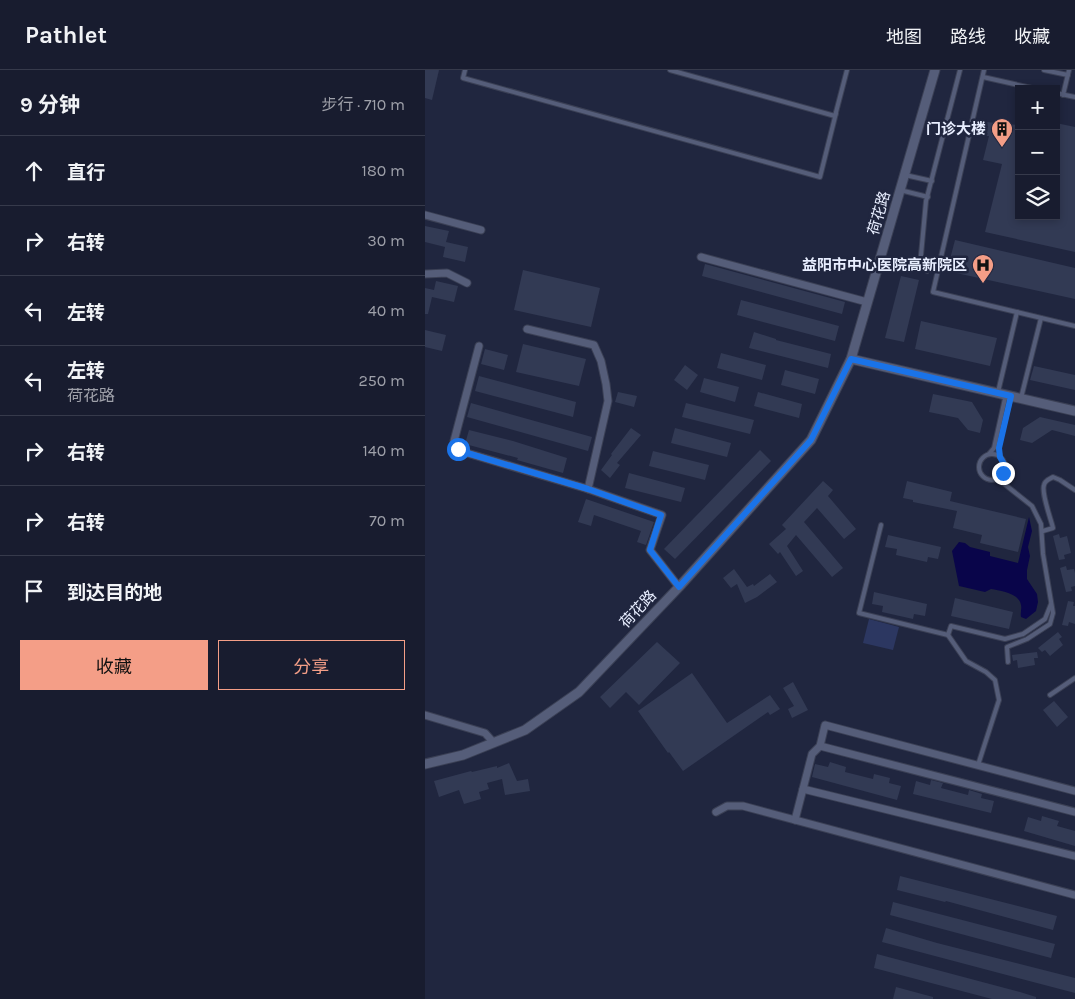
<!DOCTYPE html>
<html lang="zh">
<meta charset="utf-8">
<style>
:root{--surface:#181c2f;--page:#25293b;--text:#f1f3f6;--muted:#9fa1aa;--line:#363a4b;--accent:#f49e87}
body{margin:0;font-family:Karla,"Noto Sans SC",sans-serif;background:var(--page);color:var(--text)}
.controls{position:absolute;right:15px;top:15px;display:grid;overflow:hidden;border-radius:0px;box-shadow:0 2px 8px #0003}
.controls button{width:45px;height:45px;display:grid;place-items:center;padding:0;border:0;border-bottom:1px solid var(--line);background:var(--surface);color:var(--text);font:25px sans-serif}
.stop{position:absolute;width:15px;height:15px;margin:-11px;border:4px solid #1a73e8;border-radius:50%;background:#fff}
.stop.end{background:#1a73e8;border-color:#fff;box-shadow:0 1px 5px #0008}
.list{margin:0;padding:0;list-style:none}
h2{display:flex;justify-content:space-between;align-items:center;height:65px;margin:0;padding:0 20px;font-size:21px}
h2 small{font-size:16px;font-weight:400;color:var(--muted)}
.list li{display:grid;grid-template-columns:32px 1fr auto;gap:15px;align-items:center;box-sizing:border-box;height:70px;padding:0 20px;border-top:1px solid var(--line)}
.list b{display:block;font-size:19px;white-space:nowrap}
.list p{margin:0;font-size:16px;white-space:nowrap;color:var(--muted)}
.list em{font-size:16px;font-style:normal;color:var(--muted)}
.actions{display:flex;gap:10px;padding:15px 20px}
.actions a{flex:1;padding:11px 0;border:1px solid var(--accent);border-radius:0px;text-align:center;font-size:18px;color:var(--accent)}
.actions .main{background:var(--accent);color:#111}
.icon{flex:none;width:28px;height:28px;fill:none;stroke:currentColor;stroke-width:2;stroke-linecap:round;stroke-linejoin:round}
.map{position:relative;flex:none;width:650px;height:929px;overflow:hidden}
header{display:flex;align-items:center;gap:30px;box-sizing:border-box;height:70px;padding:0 25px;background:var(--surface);border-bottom:1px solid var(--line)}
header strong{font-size:24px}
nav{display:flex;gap:28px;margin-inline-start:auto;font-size:18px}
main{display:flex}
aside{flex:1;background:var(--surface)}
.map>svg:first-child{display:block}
.green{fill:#2c3761}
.water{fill:#09054a}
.building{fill:#323a54}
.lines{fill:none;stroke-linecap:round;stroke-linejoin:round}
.service-casing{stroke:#3b4055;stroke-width:6}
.minor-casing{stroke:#3b4055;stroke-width:9}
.tertiary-casing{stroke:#3b4055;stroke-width:11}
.service{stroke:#555d79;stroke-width:4}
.minor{stroke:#555d79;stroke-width:7}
.tertiary{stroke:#555d79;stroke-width:9}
.route{stroke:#1a73e8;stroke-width:6}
.labels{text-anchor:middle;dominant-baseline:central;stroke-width:5;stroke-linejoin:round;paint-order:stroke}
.poi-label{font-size:15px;font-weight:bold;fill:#e8eeff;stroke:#20263f;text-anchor:end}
.street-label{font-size:15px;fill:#e8eeff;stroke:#20263f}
</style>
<header>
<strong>Pathlet</strong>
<nav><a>地图</a><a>路线</a><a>收藏</a></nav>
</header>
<main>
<aside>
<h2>9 分钟<small>步行 · 710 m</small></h2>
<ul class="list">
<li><svg class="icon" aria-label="ahead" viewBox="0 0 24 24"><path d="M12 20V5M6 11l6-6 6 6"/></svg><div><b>直行</b></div><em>180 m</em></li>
<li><svg class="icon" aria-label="right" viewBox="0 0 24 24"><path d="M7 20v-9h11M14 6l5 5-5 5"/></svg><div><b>右转</b></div><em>30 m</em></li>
<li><svg class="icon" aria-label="left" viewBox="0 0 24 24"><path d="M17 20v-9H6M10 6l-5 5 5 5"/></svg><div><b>左转</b></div><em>40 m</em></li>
<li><svg class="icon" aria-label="left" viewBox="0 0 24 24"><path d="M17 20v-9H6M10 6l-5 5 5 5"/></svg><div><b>左转</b><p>荷花路</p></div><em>250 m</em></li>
<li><svg class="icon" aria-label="right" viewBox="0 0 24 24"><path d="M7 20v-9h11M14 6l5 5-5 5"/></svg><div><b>右转</b></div><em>140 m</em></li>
<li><svg class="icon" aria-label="right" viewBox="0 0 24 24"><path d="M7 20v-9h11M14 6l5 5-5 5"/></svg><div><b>右转</b></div><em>70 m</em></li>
<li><svg class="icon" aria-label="arrive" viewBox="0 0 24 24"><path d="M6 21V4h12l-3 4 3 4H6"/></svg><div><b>到达目的地</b></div></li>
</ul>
<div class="actions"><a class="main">收藏</a><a>分享</a></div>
</aside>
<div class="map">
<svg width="650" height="929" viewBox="0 0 650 929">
<rect width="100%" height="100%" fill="#20263f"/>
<path class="green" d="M 444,549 L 474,557 L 468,580 L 438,573 Z"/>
<path class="water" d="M 604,447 L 607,461 L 603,477 L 605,486 L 602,500 L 602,509 L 612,524 L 613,532 L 611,541 L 601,549 L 596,547 C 595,543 597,539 596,535 C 594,523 576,521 566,519 L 560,522 L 534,516 L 527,481 L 534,472 L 540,473 L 545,477 L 565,482 L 565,486 L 593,493 Z"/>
<g class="building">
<path d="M 0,0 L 14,0 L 7,30 L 0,28 Z"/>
<path d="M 561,52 L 594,55 L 594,146 L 631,146 L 631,53 L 650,57 L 650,182 L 560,162 L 577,94 L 558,90 L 564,66 L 558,66 Z"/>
<path d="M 0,156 L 24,161 L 21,172 L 43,177 L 40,192 L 18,187 L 20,177 L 0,172 Z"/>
<path d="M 530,170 L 650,198 L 650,229 L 522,201 Z"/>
<path d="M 280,194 L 420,232 L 417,244 L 277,206 Z"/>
<path d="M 98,200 L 175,218 L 166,257 L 89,240 Z"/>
<path d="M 476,206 L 494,210 L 479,272 L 460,268 Z"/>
<path d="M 11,211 L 33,216 L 29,232 L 7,227 L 3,244 L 0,244 L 0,218 L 9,220 Z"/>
<path d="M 316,230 L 414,256 L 410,271 L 312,245 Z"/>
<path d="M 496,251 L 572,268 L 565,296 L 490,279 Z"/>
<path d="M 0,260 L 21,265 L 17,281 L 0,277 Z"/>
<path d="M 329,262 L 351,269 L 351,270 L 406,284 L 403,298 L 324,278 Z"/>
<path d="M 98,274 L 161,289 L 154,316 L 91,302 Z"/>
<path d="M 60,279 L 83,285 L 79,300 L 56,294 Z"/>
<path d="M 296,283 L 341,295 L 337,310 L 292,298 Z"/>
<path d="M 260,295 L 273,305 L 262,320 L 249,310 Z"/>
<path d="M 609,296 L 650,305 L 650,320 L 605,310 Z"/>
<path d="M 360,300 L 394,309 L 390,324 L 356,315 Z"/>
<path d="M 54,306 L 151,332 L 148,347 L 50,321 Z"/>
<path d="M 279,308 L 314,317 L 310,332 L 275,322 Z"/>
<path d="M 193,322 L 212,326 L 209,337 L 190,332 Z"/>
<path d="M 333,322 L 377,334 L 374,348 L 329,336 Z"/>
<path d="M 508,324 L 547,332 L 558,350 L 555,363 L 543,360 L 533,348 L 504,342 Z"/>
<path d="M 46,333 L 167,367 L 163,381 L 42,347 Z"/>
<path d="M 261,333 L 329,350 L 325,364 L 257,347 Z"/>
<path d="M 615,347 L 650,355 L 650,366 L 627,360 L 607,373 L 595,370 L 598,358 Z"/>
<path d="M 206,358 L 216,365 L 192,393 L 195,395 L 185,408 L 176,400 L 187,385 L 186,384 Z"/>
<path d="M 250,358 L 306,373 L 302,387 L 246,373 Z"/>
<path d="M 44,360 L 88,371 L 142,388 L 138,403 L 92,390 L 93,388 L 40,374 Z"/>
<path d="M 335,380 L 346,391 L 250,489 L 239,479 Z"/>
<path d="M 228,381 L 284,395 L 280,410 L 224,396 Z"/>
<path d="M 204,403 L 260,418 L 256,432 L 200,418 Z"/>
<path d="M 398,411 L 408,420 L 403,426 L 431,459 L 419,469 L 392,438 L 379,452 L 418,498 L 407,507 L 371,465 L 362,476 L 378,501 L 371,506 L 355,482 L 353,484 L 344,474 L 361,459 L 357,455 Z"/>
<path d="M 482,411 L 527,422 L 525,431 L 601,449 L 593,482 L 555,473 L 557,465 L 528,458 L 532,441 L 488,432 L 488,430 L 478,428 Z"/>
<path d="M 161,429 L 229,452 L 221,475 L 212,472 L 216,461 L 169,445 L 166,456 L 153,452 Z"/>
<path d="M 634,464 L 635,468 L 642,466 L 646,483 L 639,485 L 640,489 L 634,490 L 628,466 Z"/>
<path d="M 463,465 L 516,477 L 513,489 L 503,487 L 502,492 L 471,485 L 472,479 L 460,477 Z"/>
<path d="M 641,496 L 642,500 L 649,499 L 650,503 L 650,516 L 646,517 L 647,521 L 641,522 L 635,498 Z"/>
<path d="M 309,499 L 322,517 L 328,514 L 329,516 L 345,504 L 352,512 L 332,527 L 320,533 L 312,514 L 306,518 L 298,508 Z"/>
<path d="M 449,522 L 502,534 L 500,546 L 489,544 L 488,549 L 457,542 L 458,536 L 447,534 Z"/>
<path d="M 530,528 L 588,542 L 584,559 L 526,546 Z"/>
<path d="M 643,531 L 649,532 L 648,536 L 650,536 L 650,554 L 644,552 L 643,556 L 637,555 Z"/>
<path d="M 633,562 L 637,567 L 634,569 L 638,575 L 625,586 L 620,580 L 617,582 L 613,578 Z"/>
<path d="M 232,572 L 255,593 L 214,635 L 201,622 L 185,638 L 175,627 Z"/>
<path d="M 612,582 L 613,588 L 609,588 L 610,595 L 593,598 L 592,590 L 588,591 L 587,585 Z"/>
<path d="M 267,603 L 302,653 L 345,625 L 355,639 L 345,645 L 343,642 L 258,701 L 244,682 L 243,683 L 213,641 Z"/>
<path d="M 368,612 L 383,640 L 367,648 L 363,639 L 369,636 L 358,618 Z"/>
<path d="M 629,631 L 643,647 L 632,657 L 618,640 Z"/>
<path d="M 405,692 L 421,697 L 420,702 L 448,709 L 449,704 L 465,708 L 464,713 L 476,716 L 472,730 L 387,707 L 390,694 L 403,697 Z"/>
<path d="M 84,693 L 92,711 L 103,709 L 105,721 L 80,725 L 77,709 L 62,713 L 64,719 L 54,722 L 56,729 L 39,734 L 34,720 L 14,727 L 9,711 L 46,701 L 47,702 L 72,696 L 72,698 Z"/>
<path d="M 506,710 L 518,713 L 516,718 L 543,725 L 544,720 L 557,724 L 556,728 L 569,731 L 566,743 L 488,724 L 491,711 L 505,715 Z"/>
<path d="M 617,746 L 634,751 L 632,756 L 650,761 L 650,776 L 599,761 L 603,747 L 616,751 Z"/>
<path d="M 475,806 L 632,846 L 628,860 L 521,831 L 520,832 L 472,820 Z"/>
<path d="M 468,832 L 630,874 L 626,888 L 465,845 Z"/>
<path d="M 461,858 L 512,873 L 650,908 L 650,923 L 457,872 Z"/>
<path d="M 452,884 L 595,922 L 611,927 L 611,929 L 567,929 L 449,898 Z"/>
<path d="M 471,917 L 508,927 L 508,929 L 468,929 Z"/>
</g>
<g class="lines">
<g class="service-casing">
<g id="service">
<path d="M 40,0 L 38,8 L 395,107 L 411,43"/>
<path d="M 245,0 L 410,46 L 422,0"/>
<path d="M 559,0 L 508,222 L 650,256"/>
<path d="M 619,0 L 643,5"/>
<path d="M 558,7 L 611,19"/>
<path d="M 631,23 L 650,27"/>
<path d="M 638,25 L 644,0"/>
<path d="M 480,105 L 507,111"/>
<path d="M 475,120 L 503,127"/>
<path d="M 502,201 L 495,196 L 501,131 L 535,0"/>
<path d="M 573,322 L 592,242"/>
<path d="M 596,328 L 616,248"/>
<circle cx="567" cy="397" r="13"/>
<path d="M 564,384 L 569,378 L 581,324"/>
<path d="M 575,387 L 573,378 L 586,326"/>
<path d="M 573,409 L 607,436 L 616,454 L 618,484 L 628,543 L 625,554 L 602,569 L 582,577 L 583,592"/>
<path d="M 456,455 L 434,543 L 523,565 L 526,556 L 580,569 L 598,564 L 620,549 L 626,534"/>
<path d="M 618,461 L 628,458 C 626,449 616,423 619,415 C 620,410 625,409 628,407 L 635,410 L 650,420"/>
<path d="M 523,565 L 541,591 L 561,602 L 570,610 L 574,630 L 553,695"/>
<path d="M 625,625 L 650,608"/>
</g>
</g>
<g class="minor-casing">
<g id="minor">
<path d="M 0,145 L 56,160"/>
<path d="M 276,187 L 442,232"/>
<path d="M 0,204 L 22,203 L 42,213"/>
<path d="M 102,259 L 169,275 L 176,291 L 181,314 L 183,331 L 163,419 L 237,445 L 225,480 L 254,517"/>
<path d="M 54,276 L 29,371 L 33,379 L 42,383 L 163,419"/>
<path d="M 0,645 L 60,663 L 69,673"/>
<path d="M 395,676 L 650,742"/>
<path d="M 378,719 L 650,786"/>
<path d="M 291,742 L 302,736 L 318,736 L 650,825"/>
<path d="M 370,750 L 387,684 L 395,676 L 400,655 L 650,721"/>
</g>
</g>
<g class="tertiary-casing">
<g id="tertiary">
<path d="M 426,289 L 650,341"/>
<path d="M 0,694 L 38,685 L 100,660 L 154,622 L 254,517 L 386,370 L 426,289 L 510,0"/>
</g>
</g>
<use href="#service" class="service"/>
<use href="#minor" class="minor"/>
<use href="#tertiary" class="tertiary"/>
</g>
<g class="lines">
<path class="route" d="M 33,379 L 42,383 L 163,419 L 236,445 L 225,480 L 254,517 L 386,370 L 426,289 L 586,326 L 574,378 L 575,387 L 580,396 L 578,403"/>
</g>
<defs>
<g id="building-pin" transform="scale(1.125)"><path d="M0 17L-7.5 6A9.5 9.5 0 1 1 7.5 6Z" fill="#f49e87" stroke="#20263f"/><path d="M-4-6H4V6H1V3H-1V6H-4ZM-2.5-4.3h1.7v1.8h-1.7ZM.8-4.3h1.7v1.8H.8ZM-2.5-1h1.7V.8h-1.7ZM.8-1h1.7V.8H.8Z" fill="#111"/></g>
<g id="hospital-pin" transform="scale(1.125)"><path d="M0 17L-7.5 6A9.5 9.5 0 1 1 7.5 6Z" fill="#f49e87" stroke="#20263f"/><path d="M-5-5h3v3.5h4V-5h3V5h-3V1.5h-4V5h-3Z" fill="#111"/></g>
</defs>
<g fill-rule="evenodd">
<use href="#building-pin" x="577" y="59"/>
<use href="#hospital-pin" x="558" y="195"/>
</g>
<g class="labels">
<g class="poi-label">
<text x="561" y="59">门诊大楼</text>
<text x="542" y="195">益阳市中心医院高新院区</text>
</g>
<g class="street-label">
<text transform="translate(454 143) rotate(-74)">荷花路</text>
<text transform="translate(213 539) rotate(-47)">荷花路</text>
</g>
</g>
</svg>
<div class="controls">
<button>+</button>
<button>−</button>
<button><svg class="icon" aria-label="layers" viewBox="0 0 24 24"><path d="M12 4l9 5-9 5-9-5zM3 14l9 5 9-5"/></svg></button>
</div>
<div class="stop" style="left:33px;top:379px"></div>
<div class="stop end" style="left:578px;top:403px"></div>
</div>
</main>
